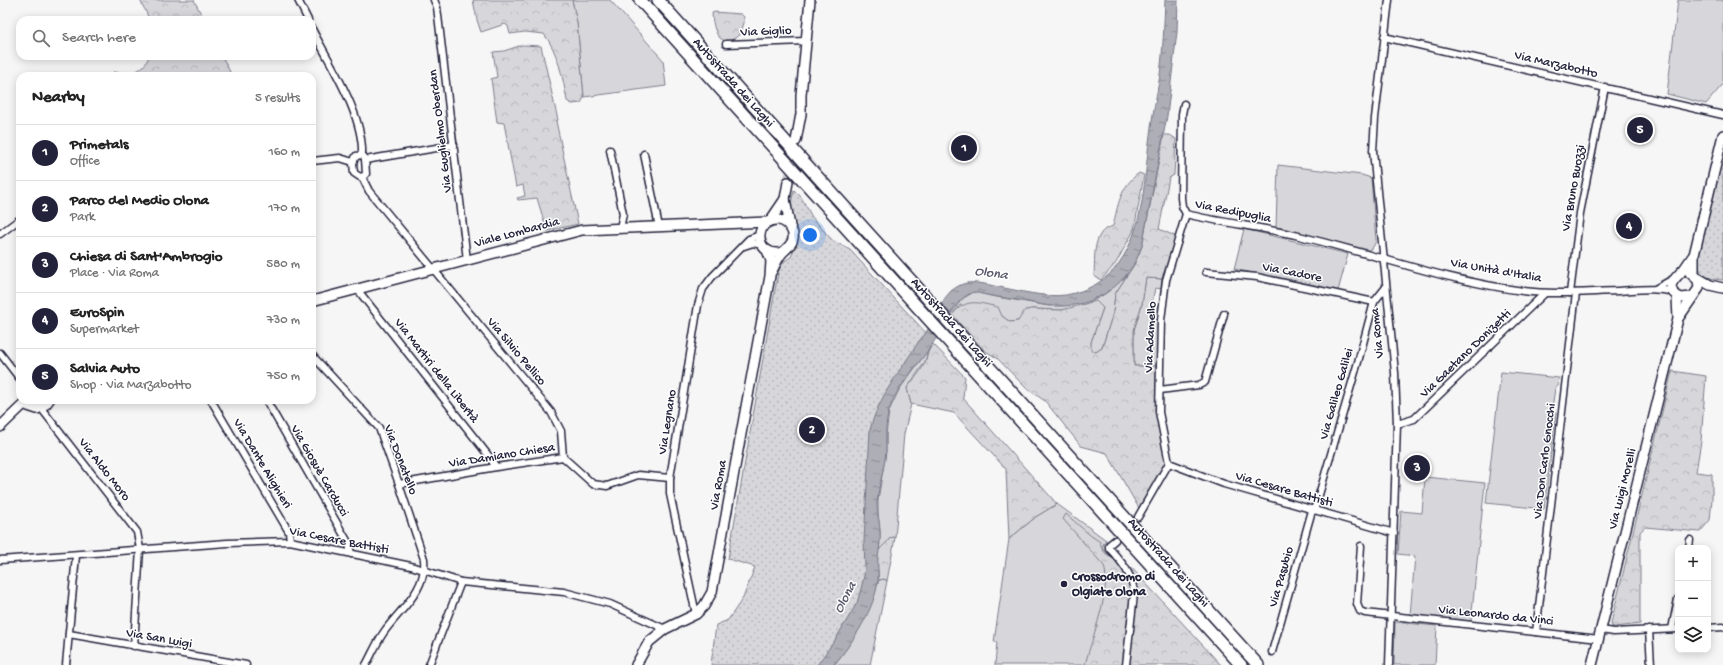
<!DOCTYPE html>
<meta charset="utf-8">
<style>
:root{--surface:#fff;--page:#f6f6f6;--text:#222;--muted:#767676;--line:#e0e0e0;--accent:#22223b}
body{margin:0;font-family:"Gochi Hand",sans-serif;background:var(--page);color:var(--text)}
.controls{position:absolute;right:12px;bottom:12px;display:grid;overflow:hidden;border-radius:8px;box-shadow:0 2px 10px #0003}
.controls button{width:36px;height:36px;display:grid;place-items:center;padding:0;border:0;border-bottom:1px solid var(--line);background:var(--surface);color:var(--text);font:20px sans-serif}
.you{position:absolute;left:810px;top:235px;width:14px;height:14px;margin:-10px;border:3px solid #fff;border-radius:50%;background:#1a73e8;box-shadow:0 0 0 6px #1a73e833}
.badge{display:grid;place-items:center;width:26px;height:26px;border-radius:50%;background:var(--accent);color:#fff;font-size:13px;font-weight:700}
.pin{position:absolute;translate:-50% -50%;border:2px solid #fff;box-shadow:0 1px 4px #0006}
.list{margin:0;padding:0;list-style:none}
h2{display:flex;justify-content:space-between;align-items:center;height:52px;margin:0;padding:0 16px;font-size:17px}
h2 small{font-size:13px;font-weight:400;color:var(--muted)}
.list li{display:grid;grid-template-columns:26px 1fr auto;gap:12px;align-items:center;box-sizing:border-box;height:56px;padding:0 16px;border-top:1px solid var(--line)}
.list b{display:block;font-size:15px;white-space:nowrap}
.list p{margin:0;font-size:13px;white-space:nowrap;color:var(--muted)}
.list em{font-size:13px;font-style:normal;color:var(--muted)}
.icon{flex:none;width:22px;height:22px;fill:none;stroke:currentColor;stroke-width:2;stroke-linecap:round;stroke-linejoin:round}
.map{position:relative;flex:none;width:1723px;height:665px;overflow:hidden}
.search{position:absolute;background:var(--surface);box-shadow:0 2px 10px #0003;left:16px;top:16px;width:300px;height:44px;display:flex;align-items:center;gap:10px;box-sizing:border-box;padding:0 14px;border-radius:12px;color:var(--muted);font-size:15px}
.panel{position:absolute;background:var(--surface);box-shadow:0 2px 10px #0003;left:16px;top:72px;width:300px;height:332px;border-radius:12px}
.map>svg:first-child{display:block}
.green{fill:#d7d7db;stroke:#7c7c8b}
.forest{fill:url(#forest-crowns);stroke:#7c7c8b}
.park{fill:url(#park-dots);stroke:#7c7c8b}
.water{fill:url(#water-ripples);stroke:#767685}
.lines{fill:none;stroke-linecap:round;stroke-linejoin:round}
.secondary-tunnel{stroke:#ccccd1;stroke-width:9;stroke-dasharray:9 4.5;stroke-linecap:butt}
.street-casing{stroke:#22223b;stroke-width:9}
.secondary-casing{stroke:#22223b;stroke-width:12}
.highway-casing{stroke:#22223b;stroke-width:14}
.street{stroke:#fff;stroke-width:6}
.secondary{stroke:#fff;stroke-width:9}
.highway{stroke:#fff;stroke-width:11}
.poi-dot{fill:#22223b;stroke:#fff;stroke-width:1.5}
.labels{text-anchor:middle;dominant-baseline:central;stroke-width:3;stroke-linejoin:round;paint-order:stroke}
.street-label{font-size:13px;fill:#22223b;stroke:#fff}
.poi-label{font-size:13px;font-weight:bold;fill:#22223b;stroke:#fff;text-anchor:start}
.water-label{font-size:14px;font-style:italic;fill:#5a5a6d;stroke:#fff}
</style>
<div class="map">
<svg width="1723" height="665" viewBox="0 0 1723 665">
<defs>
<pattern id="forest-crowns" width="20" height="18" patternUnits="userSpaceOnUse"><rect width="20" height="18" fill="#d7d7db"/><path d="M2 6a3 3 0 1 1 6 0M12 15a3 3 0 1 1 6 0" fill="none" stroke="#b8b8bd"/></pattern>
<pattern id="park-dots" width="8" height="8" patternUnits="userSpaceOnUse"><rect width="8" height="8" fill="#d7d7db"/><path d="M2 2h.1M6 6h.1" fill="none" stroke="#b8b8bd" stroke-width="1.8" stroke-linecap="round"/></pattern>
<pattern id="water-ripples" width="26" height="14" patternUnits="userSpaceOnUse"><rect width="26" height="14" fill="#aeaeb7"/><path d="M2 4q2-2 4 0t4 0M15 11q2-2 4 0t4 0" fill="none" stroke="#8d8d96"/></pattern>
</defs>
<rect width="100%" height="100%" fill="#f6f6f7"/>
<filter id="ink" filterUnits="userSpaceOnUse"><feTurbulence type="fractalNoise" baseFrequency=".025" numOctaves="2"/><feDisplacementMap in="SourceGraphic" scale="8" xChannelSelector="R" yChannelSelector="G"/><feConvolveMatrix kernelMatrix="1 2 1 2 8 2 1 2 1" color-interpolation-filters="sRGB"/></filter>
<g filter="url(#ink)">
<g class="green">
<path d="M 572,0 L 610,0 L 663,60 L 666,86 L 584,97 L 577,23 Z"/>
<path d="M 1678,0 L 1723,0 L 1723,84 L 1706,104 L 1667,94 Z"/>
<path d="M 1278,165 L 1362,175 L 1371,178 L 1376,241 L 1373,247 L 1369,250 L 1276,227 Z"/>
<path d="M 1244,229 L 1348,254 L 1338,291 L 1234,269 Z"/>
<path d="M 1127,275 L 1115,294 L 1113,313 L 1102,348 L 1096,352 L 1090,350 L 1091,342 L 1103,308 L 1062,310 L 1031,309 L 1018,321 L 1010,322 L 1002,316 L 960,305 L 952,315 L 951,314 L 962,299 L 974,292 L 991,296 L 1049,306 L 1092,301 L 1105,294 Z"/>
<path d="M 1146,278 L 1164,279 L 1162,289 L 1155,288 L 1152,303 L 1159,304 L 1156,366 L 1134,366 L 1134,330 L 1142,304 Z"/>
<path d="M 928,350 L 925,362 L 907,388 L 911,404 L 904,434 L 895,538 L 890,538 L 887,543 L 879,550 L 880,532 L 878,514 L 878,500 L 886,451 L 886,435 L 889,411 L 899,390 Z"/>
<path d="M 1501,372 L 1559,378 L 1558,386 L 1555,388 L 1552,409 L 1556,413 L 1544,509 L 1486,503 Z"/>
<path d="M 1425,477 L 1485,483 L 1471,621 L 1410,616 L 1415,556 L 1398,554 L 1401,511 L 1422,513 Z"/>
<path d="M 1057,504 L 1106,540 L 1102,547 L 1116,565 L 1121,665 L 995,665 L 997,642 L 994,642 L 1009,539 L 1037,516 Z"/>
<path d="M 884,579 L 887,581 L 870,665 L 834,665 C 857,636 868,615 879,580 Z"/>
<path d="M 1395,622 L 1437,626 L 1435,665 L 1394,665 Z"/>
</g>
<g class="forest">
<path d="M 140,0 L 194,0 L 204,20 L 149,20 C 147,12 143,7 140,0 Z"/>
<path d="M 473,0 L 572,0 L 577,23 L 584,97 L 581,103 L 572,104 L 567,101 C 563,78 558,52 544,34 L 525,32 L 510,34 L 508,26 L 505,24 L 481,32 L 477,20 Z"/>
<path d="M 713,12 L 741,14 L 744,17 L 744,23 L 740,35 L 728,42 C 715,40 713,24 712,14 Z"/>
<path d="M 522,45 L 541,46 L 558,120 L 556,121 L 578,224 L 547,231 L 537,198 L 518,200 L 517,198 L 525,196 L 523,185 L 516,187 L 504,123 L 497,122 L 491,79 L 497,77 L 493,52 L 504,51 Z"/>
<path d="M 149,56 L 222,56 L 232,76 L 122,76 L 113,72 C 129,74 143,74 149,56 Z"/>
<path d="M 1164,135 L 1170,135 L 1176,139 L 1174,175 L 1169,178 L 1159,229 L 1177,237 L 1164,279 L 1146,278 L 1142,304 L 1134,330 L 1134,366 L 1156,366 L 1157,414 L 1166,463 L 1140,510 L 1107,453 L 1081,446 L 1045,401 L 1026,388 L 997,358 L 984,350 L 952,315 C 967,297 978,303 998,307 L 1002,316 L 1010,322 L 1018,321 L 1025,310 L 1031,309 L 1062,310 L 1096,301 L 1103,308 L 1091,342 L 1091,350 L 1096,352 L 1102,348 L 1113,313 L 1115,294 L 1134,265 L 1142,246 Z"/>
<path d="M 1139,173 L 1144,175 L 1134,230 L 1116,263 L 1101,280 L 1094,276 C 1095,264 1093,245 1100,235 C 1102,230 1108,228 1113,226 C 1118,205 1120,187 1139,173 Z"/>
<path d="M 933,344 L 965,377 L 963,398 L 1057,504 L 1037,516 L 1009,539 L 1006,469 L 954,413 L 911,404 L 907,388 C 913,380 922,371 925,362 C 928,355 928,350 933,344 Z"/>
<path d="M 1672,371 L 1706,376 L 1701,441 L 1696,472 L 1712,474 L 1712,499 L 1710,520 L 1700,532 L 1645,527 L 1640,532 L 1640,624 L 1615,627 L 1612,627 L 1611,623 Z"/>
<path d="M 1066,514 C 1078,524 1087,534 1100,542 C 1101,549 1104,553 1110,556 L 1102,547 L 1106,540 L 1221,665 L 1085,665 C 1091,640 1112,589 1104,566 L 1063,519 Z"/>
<path d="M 893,537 L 895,538 L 887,581 L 884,579 L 879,580 C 878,572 875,558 879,550 C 882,546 887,543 890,538 Z"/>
</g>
<g class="park">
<path d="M 1723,151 L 1723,280 C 1700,278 1696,272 1700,250 Z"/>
<path d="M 794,190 L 801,197 L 812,217 L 832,240 L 850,250 L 927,334 L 885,402 L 870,586 L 824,665 L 711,665 L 716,625 L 728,620 L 743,598 L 755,567 L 728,559 L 778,273 C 781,265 783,261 791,257 L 798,238 L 791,216 L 791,203 Z"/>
</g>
<path class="water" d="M 1165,0 L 1178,0 L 1177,32 L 1167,116 L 1142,246 C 1130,283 1096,308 1056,306 C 1043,306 1031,302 1019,300 C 1004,298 989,296 974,292 C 953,299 945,326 933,343 C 920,364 895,387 889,411 C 885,424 886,437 886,450 C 885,468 878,486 877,504 C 877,514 880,522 880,531 C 881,540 879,550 878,558 C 877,565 879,573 878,580 C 875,609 853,642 834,665 L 817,665 L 835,640 L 857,603 L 863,581 L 865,569 L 864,541 L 870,430 C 878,397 901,370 919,341 C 933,327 936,306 951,291 C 956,287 961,284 967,283 C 976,282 986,284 994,286 C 1017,290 1043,298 1066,295 C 1087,291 1107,281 1119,263 C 1145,227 1144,177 1150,135 C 1152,115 1157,95 1160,75 C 1163,50 1164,25 1165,0 Z"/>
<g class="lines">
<path class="secondary-tunnel" d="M 788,182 L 794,146"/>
<g class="street-casing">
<g id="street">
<path d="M 298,0 L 308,20"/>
<path d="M 434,0 L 437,7 L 467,260"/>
<path d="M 312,29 C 330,64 364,115 362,155"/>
<path d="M 1384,37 L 1723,115"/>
<path d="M 726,44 L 806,41"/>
<path d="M 1184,104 L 1182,114 L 1181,198 L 1182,206 L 1186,214 C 1223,223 1262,227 1299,236 C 1374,254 1446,281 1523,291 C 1554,295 1585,292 1617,291 C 1636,290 1655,287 1674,292"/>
<path d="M 610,150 L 623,214 L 620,228"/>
<path d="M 644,154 L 659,227"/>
<path d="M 362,155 L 365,158 L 366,174 L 364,176 L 360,177 L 354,173 L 353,163 L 356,156 Z"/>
<path d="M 365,160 L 454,145"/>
<path d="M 312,161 L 340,158 L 353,162"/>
<path d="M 362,177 L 369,191 L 551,412 L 561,431 L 563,457"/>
<path d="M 0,234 L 20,219"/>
<path d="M 744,246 L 753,243 L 762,245"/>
<path d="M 1206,272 L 1257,277 L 1374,302"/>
<path d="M 357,289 L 488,455 L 496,467"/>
<path d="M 1655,289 L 1673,279"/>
<path d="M 1570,293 L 1580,213 L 1605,87"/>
<path d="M 0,353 L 20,379"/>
<path d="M 312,355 L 379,428 L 399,484 L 424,559 C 427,591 400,609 384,632 C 377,642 372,654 366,665"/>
<path d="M 1160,390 L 1199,385 L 1205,382 L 1224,314"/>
<path d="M 211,400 L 289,532 L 290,541"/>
<path d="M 266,400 L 349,544 L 351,554"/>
<path d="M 41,408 L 137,532 L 140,549 L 134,646"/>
<path d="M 1397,424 L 1414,419 L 1545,293"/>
<path d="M 1169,463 L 1159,412 L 1161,320 L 1166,280 L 1186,214"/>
<path d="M 1169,463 L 1224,484 L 1394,533"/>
<path d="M 399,484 L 496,467 L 563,457 L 593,484 L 607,486 L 638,475 L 670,478"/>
<path d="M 1138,517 L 1169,463"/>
<path d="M 1115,540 L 1109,545 L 1109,548 C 1122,562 1133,575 1134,594 L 1126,665"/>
<path d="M 1361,546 L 1357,604 L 1360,611 L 1365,613 L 1599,639"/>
<path d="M 1689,548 L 1690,540"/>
<path d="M 0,560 L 227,543 L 290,541 L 411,566 L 461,582 L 564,592 L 610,604 L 665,629"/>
<path d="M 696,614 L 670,494 L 670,478 L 698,305 L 703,289 L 712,277 L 749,239 L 760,235"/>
<path d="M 1708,628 L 1723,627"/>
<path d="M 1672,629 L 1678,599"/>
<path d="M 1601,630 L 1614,632 L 1678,629"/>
<path d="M 1649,630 L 1651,665"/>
<path d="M 1536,632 L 1576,293"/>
<path d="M 69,634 L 246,665"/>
<path d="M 1272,652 L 1311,514 L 1316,505 L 1358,362 L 1374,302 L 1386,287"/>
<path d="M 66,665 L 76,555"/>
<path d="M 429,665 L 461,582"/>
<path d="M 1389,665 L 1397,424 L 1395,373 L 1373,151 L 1375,118 L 1389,0"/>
</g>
</g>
<g class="secondary-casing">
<g id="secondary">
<path d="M 796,141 L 801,114 L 801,95 L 810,0"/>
<path d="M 788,182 L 785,199 L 790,226"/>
<path d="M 770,221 L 785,199"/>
<path d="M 772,271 C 775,265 778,257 783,252 C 790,246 797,239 791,229 C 783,213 758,220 760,238 C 761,250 772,255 783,252"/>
<path d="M 1694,275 L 1694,255 L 1723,135"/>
<path d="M 1696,277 L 1710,285 L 1723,288"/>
<path d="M 1692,297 L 1681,298 C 1661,288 1676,278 1684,269 C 1687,265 1690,260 1693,256"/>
<path d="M 312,301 L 582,230 L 767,222"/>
<path d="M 1679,317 L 1699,288 L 1698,280 L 1690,273"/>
<path d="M 25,400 L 28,406 L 37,409 L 46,404 L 49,400"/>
<path d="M 0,427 L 26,402"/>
<path d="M 636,665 L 649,642 L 665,629 L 696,614 L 704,606 L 712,592 L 770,276 L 771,261 L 767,250"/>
<path d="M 1592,665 L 1678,319 L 1677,297"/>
</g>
</g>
<g class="highway-casing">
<g id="highway">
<path d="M 640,0 L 1241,665"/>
<path d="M 658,0 L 1258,665"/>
</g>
</g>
<use href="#street" class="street"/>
<use href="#secondary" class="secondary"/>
<use href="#highway" class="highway"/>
</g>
</g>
<circle class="poi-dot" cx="1064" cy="584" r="4"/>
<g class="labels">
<g class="street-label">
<text transform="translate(766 32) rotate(-2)">Via Giglio</text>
<text transform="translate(1556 65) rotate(13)">Via Marzabotto</text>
<text transform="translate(733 83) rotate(48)">Autostrada dei Laghi</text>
<text transform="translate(441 131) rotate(-97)">Via Guglielmo Oberdan</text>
<text transform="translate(1574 188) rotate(-80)">Via Bruno Buozzi</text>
<text transform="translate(1233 212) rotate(11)">Via Redipuglia</text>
<text transform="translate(517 233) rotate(-15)">Viale Lombardia</text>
<text transform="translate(1496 271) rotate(10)">Via Unità d'Italia</text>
<text transform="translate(1292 273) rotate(11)">Via Cadore</text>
<text transform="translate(951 323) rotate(48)">Autostrada dei Laghi</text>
<text transform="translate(1378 333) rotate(-96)">Via Roma</text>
<text transform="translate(1151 337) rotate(-87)">Via Adamello</text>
<text transform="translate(516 352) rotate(50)">Via Silvio Pellico</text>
<text transform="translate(1466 354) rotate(-44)">Via Gaetano Donizetti</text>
<text transform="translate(436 371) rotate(52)">Via Martiri della Libertà</text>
<text transform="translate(1337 394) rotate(-74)">Via Galileo Galilei</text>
<text transform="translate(668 422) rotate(-81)">Via Legnano</text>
<text transform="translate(502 456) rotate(-9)">Via Damiano Chiesa</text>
<text transform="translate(400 460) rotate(69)">Via Donatello</text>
<text transform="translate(1545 461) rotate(-83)">Via Don Carlo Gnocchi</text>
<text transform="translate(262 464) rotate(59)">Via Dante Alighieri</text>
<text transform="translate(104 470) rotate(52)">Via Aldo Moro</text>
<text transform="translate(319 471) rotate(60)">Via Giosuè Carducci</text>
<text transform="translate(719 485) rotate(-80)">Via Roma</text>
<text transform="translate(1623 489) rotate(-76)">Via Luigi Morelli</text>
<text transform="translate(1284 490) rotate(16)">Via Cesare Battisti</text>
<text transform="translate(339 541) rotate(11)">Via Cesare Battisti</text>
<text transform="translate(1168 563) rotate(48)">Autostrada dei Laghi</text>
<text transform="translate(1282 577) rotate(-74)">Via Pasubio</text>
<text transform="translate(1496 616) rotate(6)">Via Leonardo da Vinci</text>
<text transform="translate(159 639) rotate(10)">Via San Luigi</text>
</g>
<g class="poi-label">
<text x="1072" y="577">Crossodromo di<tspan x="1072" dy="15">Olgiate Olona</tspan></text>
</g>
<g class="water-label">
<text transform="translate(991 274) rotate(8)">Olona</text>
<text transform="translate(846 598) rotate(-62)">Olona</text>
</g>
</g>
</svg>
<div class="controls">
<button>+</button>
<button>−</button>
<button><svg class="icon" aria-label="layers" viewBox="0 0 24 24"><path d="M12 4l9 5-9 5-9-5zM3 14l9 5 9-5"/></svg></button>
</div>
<div class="you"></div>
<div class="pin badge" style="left:964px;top:148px">1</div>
<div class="pin badge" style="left:812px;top:430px">2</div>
<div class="pin badge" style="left:1417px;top:468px">3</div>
<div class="pin badge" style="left:1629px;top:226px">4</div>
<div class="pin badge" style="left:1640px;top:130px">5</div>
<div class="search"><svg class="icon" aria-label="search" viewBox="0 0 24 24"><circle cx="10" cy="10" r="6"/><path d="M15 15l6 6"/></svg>Search here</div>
<section class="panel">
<h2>Nearby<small>5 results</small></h2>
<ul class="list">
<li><span class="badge">1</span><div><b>Primetals</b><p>Office</p></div><em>160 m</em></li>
<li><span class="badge">2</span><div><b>Parco del Medio Olona</b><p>Park</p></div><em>170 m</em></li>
<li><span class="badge">3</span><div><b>Chiesa di Sant'Ambrogio</b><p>Place · Via Roma</p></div><em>580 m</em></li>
<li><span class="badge">4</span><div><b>EuroSpin</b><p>Supermarket</p></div><em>730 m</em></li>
<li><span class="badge">5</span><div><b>Salvia Auto</b><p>Shop · Via Marzabotto</p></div><em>750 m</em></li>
</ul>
</section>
</div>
